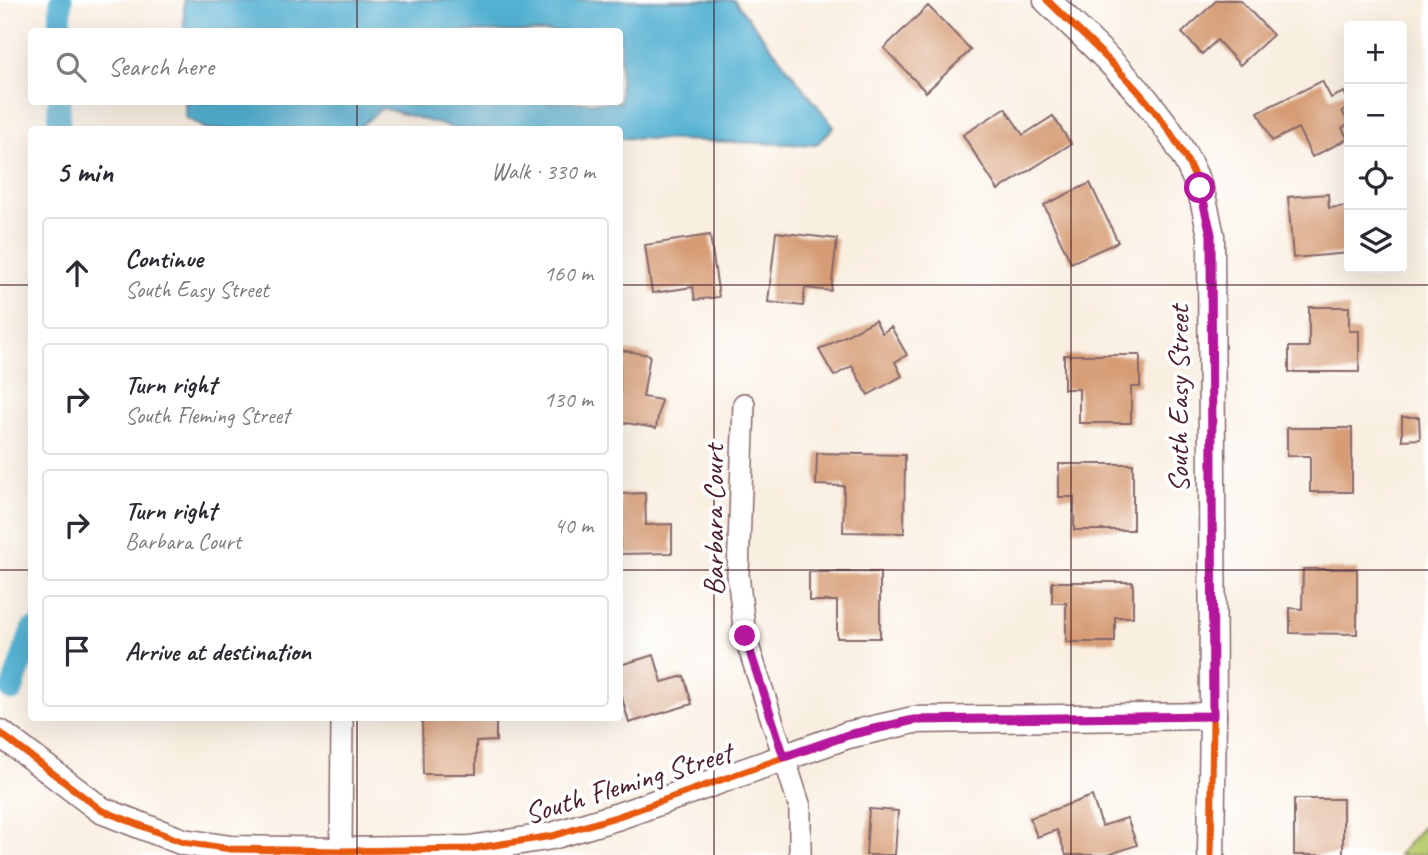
<!DOCTYPE html>
<meta charset="utf-8">
<style>
:root{--surface:#fff;--page:#f7f7f7;--text:#2b2b33;--muted:#7c7c81;--line:#e1e1e2}
body{margin:0;font-family:Caveat,sans-serif;background:var(--page);color:var(--text)}
.controls{position:absolute;right:21px;top:21px;display:grid;overflow:hidden;border-radius:7px;box-shadow:0 7px 28px #0002}
.controls button{width:63px;height:63px;display:grid;place-items:center;padding:0;border:0;border-bottom:2px solid var(--line);background:var(--surface);color:var(--text);font:35px sans-serif}
.stop{position:absolute;width:21px;height:21px;margin:-16px;border:5px solid #b5179e;border-radius:50%;background:#fff}
.stop.end{background:#b5179e;border-color:#fff;box-shadow:0 2px 7px #0008}
.list{margin:0;padding:0;list-style:none}
h2{display:flex;justify-content:space-between;align-items:center;height:91px;margin:0;padding:0 28px;font-size:30px}
h2 small{font-size:23px;font-weight:400;color:var(--muted)}
.list li{display:grid;grid-template-columns:46px 1fr auto;gap:21px;align-items:center;box-sizing:border-box;height:112px;margin:0 14px 14px;padding:0 14px;border:2px solid var(--line);border-radius:7px}
.list b{display:block;font-size:26px;white-space:nowrap}
.list p{margin:0;font-size:23px;white-space:nowrap;color:var(--muted)}
.list em{font-size:23px;font-style:normal;color:var(--muted)}
.icon{flex:none;width:38px;height:38px;fill:none;stroke:currentColor;stroke-width:2;stroke-linecap:round;stroke-linejoin:round}
.map{position:relative;flex:none;width:1428px;height:855px;overflow:hidden}
.search{position:absolute;background:var(--surface);box-shadow:0 7px 28px #0002;left:28px;top:28px;width:595px;height:77px;display:flex;align-items:center;gap:18px;box-sizing:border-box;padding:0 24px;border-radius:7px;color:var(--muted);font-size:26px}
.panel{position:absolute;background:var(--surface);box-shadow:0 7px 28px #0002;left:28px;top:126px;width:595px;height:595px;border-radius:7px}
.map>svg:first-child{display:block}
.green{fill:#b8cc6f;stroke:#81764d;stroke-width:2}
.water{fill:#53b1d2;stroke:#4e687e;stroke-width:2}
.lines{fill:none;stroke-linecap:round;stroke-linejoin:round}
.canal{stroke:#53b1d2;stroke-width:23}
.building{fill:#d69c74}
.minor-casing{stroke:#87686b;stroke-width:24}
.tertiary-casing{stroke:#87686b;stroke-width:29}
.minor{stroke:#fff;stroke-width:21}
.tertiary{stroke:#fff;stroke-width:26}
.cycleway-casing{stroke:#fff;stroke-width:11}
.cycleway{stroke:#e8590c;stroke-width:7}
.route{stroke:#b5179e;stroke-width:9}
.grid{fill:none;stroke:#4a1f2b;stroke-width:2;stroke-opacity:0.55}
.labels{text-anchor:middle;dominant-baseline:central;stroke-width:7;stroke-linejoin:round;paint-order:stroke}
.street-label{font-size:30px;fill:#4a1f2b;stroke:#fff}
</style>
<div class="map">
<svg width="1428" height="855" viewBox="0 0 1428 855">
<rect width="100%" height="100%" fill="#fff"/>
<filter id="ink" filterUnits="userSpaceOnUse"><feTurbulence type="fractalNoise" baseFrequency=".0143" numOctaves="2"/><feDisplacementMap in="SourceGraphic" scale="14" xChannelSelector="R" yChannelSelector="G"/><feConvolveMatrix kernelMatrix="1 2 1 2 8 2 1 2 1" color-interpolation-filters="sRGB"/></filter>
<filter id="wash" filterUnits="userSpaceOnUse"><feTurbulence type="fractalNoise" baseFrequency=".00686" numOctaves="4" result="noise"/><feDisplacementMap in="SourceGraphic" scale="28" xChannelSelector="R" yChannelSelector="G"/><feGaussianBlur stdDeviation="1.57" result="paint"/><feColorMatrix in="noise" values="0 0 0 0 0 0 0 0 0 0 0 0 0 0 0 0 0 1.4 0 .05"/><feComposite in="paint" operator="in"/></filter>
<g filter="url(#wash)">
<rect width="100%" height="100%" fill="#f9efe1"/>
<path class="green" d="M 1428,821 L 1428,855 L 1398,855 Z"/>
<path class="water" d="M 184,0 L 734,0 L 834,127 L 816,145 L 620,138 L 620,130 L 457,129 L 382,108 L 357,129 L 206,129 L 185,117 L 185,102 L 620,102 L 620,32 L 184,31 Z"/>
<g class="lines">
<g class="canal">
<path d="M 60,32 L 61,0"/>
<path d="M 59,130 L 59,102"/>
<path d="M 12,690 L 32,630"/>
</g>
</g>
<g id="blocks">
<g class="building">
<path d="M 1217,0 L 1240,0 L 1273,35 L 1240,65 L 1217,40 L 1202,54 L 1182,33 Z"/>
<path d="M 928,6 L 971,50 L 926,92 L 884,48 Z"/>
<path d="M 1322,81 L 1331,98 L 1344,92 L 1349,102 L 1349,108 L 1342,111 L 1349,124 L 1342,128 L 1348,139 L 1312,157 L 1298,128 L 1272,141 L 1258,112 Z"/>
<path d="M 1005,108 L 1023,135 L 1053,116 L 1071,144 L 998,190 L 963,135 Z"/>
<path d="M 1090,183 L 1118,242 L 1071,263 L 1044,205 Z"/>
<path d="M 1328,194 L 1329,208 L 1349,206 L 1349,253 L 1293,258 L 1288,197 Z"/>
<path d="M 776,232 L 837,239 L 831,291 L 805,288 L 803,306 L 768,302 Z"/>
<path d="M 710,235 L 719,297 L 695,300 L 693,287 L 652,293 L 645,245 Z"/>
<path d="M 1309,307 L 1349,307 L 1349,331 L 1359,331 L 1359,372 L 1289,372 L 1289,347 L 1309,347 Z"/>
<path d="M 875,320 L 882,333 L 891,327 L 907,355 L 895,362 L 902,376 L 868,395 L 852,366 L 834,376 L 819,350 Z"/>
<path d="M 620,350 L 650,355 L 643,397 L 661,400 L 656,428 L 620,422 Z"/>
<path d="M 1064,355 L 1140,355 L 1140,387 L 1131,387 L 1131,423 L 1079,423 L 1079,389 L 1064,389 Z"/>
<path d="M 1402,417 L 1419,417 L 1420,439 L 1402,440 Z"/>
<path d="M 1287,428 L 1352,428 L 1352,492 L 1310,492 L 1310,456 L 1287,456 Z"/>
<path d="M 817,453 L 905,455 L 904,533 L 843,532 L 844,486 L 816,485 Z"/>
<path d="M 1059,464 L 1133,464 L 1133,530 L 1074,530 L 1074,497 L 1059,497 Z"/>
<path d="M 645,493 L 646,525 L 672,524 L 672,553 L 620,554 L 620,494 Z"/>
<path d="M 1303,569 L 1357,569 L 1357,634 L 1290,633 L 1290,608 L 1302,609 Z"/>
<path d="M 809,572 L 880,572 L 880,638 L 837,638 L 837,601 L 809,601 Z"/>
<path d="M 1052,582 L 1133,582 L 1133,617 L 1115,617 L 1115,642 L 1066,642 L 1066,603 L 1052,603 Z"/>
<path d="M 654,655 L 662,682 L 684,676 L 692,704 L 629,723 L 620,690 L 620,665 Z"/>
<path d="M 422,718 L 496,718 L 496,741 L 476,742 L 476,774 L 423,774 Z"/>
<path d="M 1092,796 L 1102,826 L 1127,818 L 1137,845 L 1108,855 L 1066,855 L 1057,830 L 1037,837 L 1030,818 Z"/>
<rect x="1294" y="799" width="49" height="56"/>
<path d="M 869,809 L 898,811 L 895,855 L 866,855 Z"/>
</g>
</g>
</g>
<g filter="url(#ink)">
<use href="#blocks" fill-opacity="0" stroke="#87686b" stroke-width="2"/>
<g class="lines">
<g class="minor-casing">
<g id="minor">
<path d="M 744,404 L 738,574 L 745,636 L 800,807 L 800,855"/>
<path d="M 341,855 L 342,718"/>
</g>
</g>
<g class="tertiary-casing">
<g id="tertiary">
<path d="M 1047,0 C 1104,56 1170,111 1199,187 C 1205,202 1207,219 1211,235 L 1213,716 L 1211,855"/>
<path d="M 0,733 L 101,810 L 183,842 L 231,849 L 341,851 L 470,849 L 552,836 L 619,816 L 848,735 L 914,720 L 1213,716"/>
</g>
</g>
<use href="#minor" class="minor"/>
<use href="#tertiary" class="tertiary"/>
<g class="cycleway-casing">
<g id="cycleway">
<path d="M 1047,0 C 1104,56 1170,111 1199,187 C 1205,202 1207,219 1211,235 L 1213,716 L 1211,855"/>
<path d="M 0,733 L 101,810 L 183,842 L 231,849 L 341,851 L 470,849 L 552,836 L 619,816 L 848,735 L 914,720 L 1213,716"/>
</g>
</g>
<use href="#cycleway" class="cycleway"/>
</g>
</g>
<g class="lines" filter="url(#ink)">
<path class="route" d="M 745,636 L 784,757 L 848,735 L 914,720 L 1213,716 L 1211,234 L 1200,188"/>
</g>
<path class="grid" d="M 357,0 L 357,32M 714,0 L 714,855M 1071,0 L 1071,855M 357,102 L 357,130M 0,285 L 32,285M 620,285 L 1428,285M 0,570 L 32,570M 620,570 L 1428,570M 357,718 L 357,855"/>
<g class="labels">
<g class="street-label">
<text transform="translate(1178 399) rotate(-90)">South Easy Street</text>
<text transform="translate(713 520) rotate(-90)">Barbara Court</text>
<text transform="translate(628 783) rotate(-17)">South Fleming Street</text>
</g>
</g>
</svg>
<div class="controls">
<button>+</button>
<button>−</button>
<button><svg class="icon" aria-label="locate" viewBox="0 0 24 24"><circle cx="12" cy="12" r="6"/><path d="M12 2v4M12 18v4M2 12h4M18 12h4"/></svg></button>
<button><svg class="icon" aria-label="layers" viewBox="0 0 24 24"><path d="M12 4l9 5-9 5-9-5zM3 14l9 5 9-5"/></svg></button>
</div>
<div class="stop" style="left:1200px;top:188px"></div>
<div class="stop end" style="left:745px;top:636px"></div>
<div class="search"><svg class="icon" aria-label="search" viewBox="0 0 24 24"><circle cx="10" cy="10" r="6"/><path d="M15 15l6 6"/></svg>Search here</div>
<section class="panel">
<h2>5 min<small>Walk · 330 m</small></h2>
<ul class="list">
<li><svg class="icon" aria-label="ahead" viewBox="0 0 24 24"><path d="M12 20V5M6 11l6-6 6 6"/></svg><div><b>Continue</b><p>South Easy Street</p></div><em>160 m</em></li>
<li><svg class="icon" aria-label="right" viewBox="0 0 24 24"><path d="M7 20v-9h11M14 6l5 5-5 5"/></svg><div><b>Turn right</b><p>South Fleming Street</p></div><em>130 m</em></li>
<li><svg class="icon" aria-label="right" viewBox="0 0 24 24"><path d="M7 20v-9h11M14 6l5 5-5 5"/></svg><div><b>Turn right</b><p>Barbara Court</p></div><em>40 m</em></li>
<li><svg class="icon" aria-label="arrive" viewBox="0 0 24 24"><path d="M6 21V4h12l-3 4 3 4H6"/></svg><div><b>Arrive at destination</b></div></li>
</ul>
</section>
</div>
